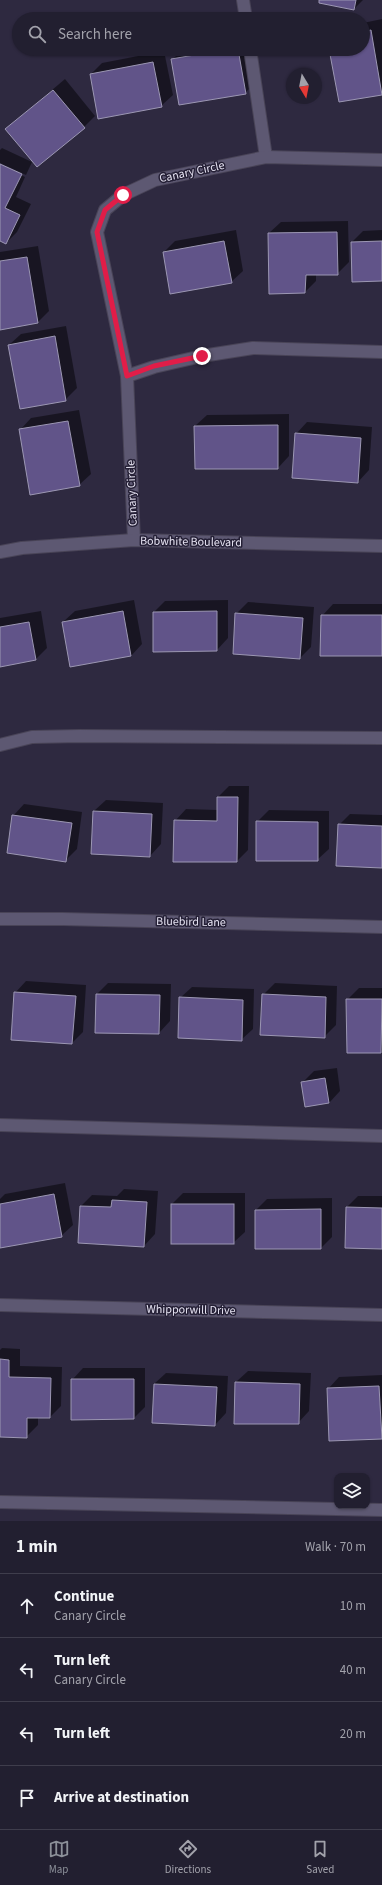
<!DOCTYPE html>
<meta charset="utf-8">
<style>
:root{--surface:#221f30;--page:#2e2c3c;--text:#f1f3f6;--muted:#a2a2ab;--line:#3f3d4c;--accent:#8c9099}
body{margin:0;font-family:"Source Sans 3",sans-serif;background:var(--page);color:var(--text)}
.controls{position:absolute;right:12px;bottom:12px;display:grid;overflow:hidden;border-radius:8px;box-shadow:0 1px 3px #0004}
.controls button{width:36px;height:36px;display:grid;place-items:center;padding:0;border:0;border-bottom:1px solid var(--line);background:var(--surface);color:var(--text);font:20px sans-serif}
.compass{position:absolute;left:286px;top:68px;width:36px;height:36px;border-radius:50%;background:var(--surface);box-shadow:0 1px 3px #0004;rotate:170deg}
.stop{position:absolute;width:12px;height:12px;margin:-9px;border:3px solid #e11d48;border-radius:50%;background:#fff}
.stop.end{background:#e11d48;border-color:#fff;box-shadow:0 1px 4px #0008}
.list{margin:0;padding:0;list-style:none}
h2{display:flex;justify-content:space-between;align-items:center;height:52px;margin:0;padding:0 16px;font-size:17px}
h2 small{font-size:13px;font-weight:400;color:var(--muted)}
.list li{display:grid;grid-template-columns:26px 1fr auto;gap:12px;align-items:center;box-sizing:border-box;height:64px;padding:0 16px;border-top:1px solid var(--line)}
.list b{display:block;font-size:15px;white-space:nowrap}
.list p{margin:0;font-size:13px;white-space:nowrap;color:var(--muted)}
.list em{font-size:13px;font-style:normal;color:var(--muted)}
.icon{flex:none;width:22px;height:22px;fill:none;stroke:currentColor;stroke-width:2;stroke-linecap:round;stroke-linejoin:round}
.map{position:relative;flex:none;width:382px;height:1521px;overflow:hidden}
.search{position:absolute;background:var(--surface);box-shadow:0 1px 3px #0004;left:12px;right:12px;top:12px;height:44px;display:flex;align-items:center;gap:10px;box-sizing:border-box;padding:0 14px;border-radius:22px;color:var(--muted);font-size:15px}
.sheet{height:308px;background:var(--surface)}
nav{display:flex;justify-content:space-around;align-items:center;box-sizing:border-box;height:56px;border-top:1px solid var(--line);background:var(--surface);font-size:11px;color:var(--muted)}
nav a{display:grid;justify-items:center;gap:2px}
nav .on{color:var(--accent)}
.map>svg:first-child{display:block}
.shadow{fill:#0007}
.building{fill:#615489;stroke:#9c97b3}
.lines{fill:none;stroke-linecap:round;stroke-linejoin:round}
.lane-casing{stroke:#494457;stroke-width:14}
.street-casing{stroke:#494457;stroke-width:14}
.lane{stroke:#5d5872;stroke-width:12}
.street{stroke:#5d5872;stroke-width:12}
.route{stroke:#e11d48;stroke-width:5}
.labels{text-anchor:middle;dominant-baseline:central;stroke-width:3;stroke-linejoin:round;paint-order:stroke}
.street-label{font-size:12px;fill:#e6e3f2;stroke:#252036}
</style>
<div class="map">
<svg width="382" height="1521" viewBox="0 0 382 1521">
<rect width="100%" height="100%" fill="#2e2940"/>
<g class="shadow">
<path d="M 321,0 L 363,0 L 354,9 Z"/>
<path d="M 382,19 L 382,94 L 339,101 L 330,49 L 363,49 L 363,23 Z"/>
<path d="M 183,49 L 251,49 L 257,81 L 245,93 L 172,60 Z"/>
<path d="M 164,51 L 173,95 L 161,106 L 91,74 L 102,63 Z"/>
<path d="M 65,79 L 95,116 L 84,127 L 6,129 Z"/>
<path d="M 2,148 L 32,162 L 26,175 L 0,163 L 0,150 Z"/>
<path d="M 0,165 L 25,177 L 16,197 L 31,204 L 17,232 L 6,243 L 0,240 Z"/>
<path d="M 348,221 L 349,262 L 337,274 L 316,274 L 316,281 L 305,292 L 270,293 L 269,233 L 281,222 Z"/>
<path d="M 236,230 L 243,271 L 231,282 L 164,252 L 175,241 Z"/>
<path d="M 382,230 L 382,280 L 352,242 L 363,231 Z"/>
<path d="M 38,246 L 49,311 L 38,322 L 0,329 L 0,252 Z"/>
<path d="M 66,326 L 77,388 L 65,400 L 9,345 L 21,334 Z"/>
<path d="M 79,410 L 91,474 L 79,485 L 20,430 L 31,418 Z"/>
<path d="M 289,414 L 289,456 L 278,468 L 195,426 L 207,415 Z"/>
<path d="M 307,422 L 372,427 L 369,470 L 358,482 L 296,434 Z"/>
<path d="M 134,600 L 142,644 L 131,656 L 63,622 L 75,611 Z"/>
<path d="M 228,600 L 228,638 L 217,650 L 154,612 L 165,601 Z"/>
<path d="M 248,602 L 314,607 L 311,647 L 300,658 L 236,614 Z"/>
<path d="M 333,604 L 382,604 L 382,655 L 322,616 Z"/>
<path d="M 41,611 L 47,648 L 36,659 L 0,665 L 0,618 Z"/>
<path d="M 229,786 L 249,786 L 248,850 L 237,861 L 175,821 L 186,809 L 218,810 L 218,797 Z"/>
<path d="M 106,800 L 163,803 L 161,844 L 150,856 L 94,811 Z"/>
<path d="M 24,804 L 82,812 L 77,849 L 65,861 L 13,816 Z"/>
<path d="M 269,810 L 329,811 L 329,849 L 317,860 L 257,822 Z"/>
<path d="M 350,814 L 382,815 L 382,867 L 339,825 Z"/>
<path d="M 26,981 L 86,985 L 83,1032 L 72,1043 L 15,993 Z"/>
<path d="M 108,983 L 171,984 L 170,1021 L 159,1033 L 96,1032 L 97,994 Z"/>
<path d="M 275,983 L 337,986 L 336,1025 L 324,1037 L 263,995 Z"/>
<path d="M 192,987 L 254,989 L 253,1029 L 241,1040 L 180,998 Z"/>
<path d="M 359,988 L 382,988 L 382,1050 L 380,1052 L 347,1000 Z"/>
<path d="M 337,1068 L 340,1091 L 329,1103 L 302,1083 L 314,1071 Z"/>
<path d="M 65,1183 L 73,1225 L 61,1236 L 0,1243 L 0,1199 L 5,1194 Z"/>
<path d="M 124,1189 L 158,1191 L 155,1234 L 144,1246 L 79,1242 L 81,1206 L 92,1195 L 117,1196 Z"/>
<path d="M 183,1193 L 245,1193 L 245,1232 L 233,1243 L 172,1204 Z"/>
<path d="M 358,1196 L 382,1196 L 382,1248 L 347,1207 Z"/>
<path d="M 332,1198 L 332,1237 L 321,1248 L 256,1210 L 267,1199 Z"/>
<path d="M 2,1348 L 20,1349 L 20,1366 L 62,1367 L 61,1406 L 50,1417 L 38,1417 L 38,1425 L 26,1437 L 0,1436 L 0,1350 Z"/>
<path d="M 83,1368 L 145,1368 L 145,1407 L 134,1418 L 72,1380 Z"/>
<path d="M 248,1371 L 311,1373 L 309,1411 L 298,1423 L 236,1382 Z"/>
<path d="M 166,1373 L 228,1376 L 226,1413 L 215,1425 L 153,1422 L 154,1384 Z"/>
<path d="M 382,1375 L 382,1437 L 381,1438 L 328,1389 L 339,1377 Z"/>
</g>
<g class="building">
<path d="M 319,0 L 356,0 L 354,10 L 319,3 Z"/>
<path d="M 371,30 L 382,95 L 339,102 L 329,49 L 363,49 L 363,32 Z"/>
<path d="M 230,49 L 238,49 L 246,94 L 179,105 L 171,59 Z"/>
<path d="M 153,62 L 162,107 L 98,119 L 90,74 Z"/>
<path d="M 53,90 L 85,128 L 37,167 L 5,129 Z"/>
<path d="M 0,164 L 22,174 L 5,208 L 20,215 L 6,244 L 0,241 Z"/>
<path d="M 337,232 L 338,275 L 306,275 L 305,293 L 269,294 L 268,233 Z"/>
<path d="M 224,241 L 232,283 L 170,294 L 163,252 Z"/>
<path d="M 382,241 L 382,281 L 352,282 L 351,242 Z"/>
<path d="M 27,257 L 38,323 L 0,330 L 0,261 Z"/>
<path d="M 55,336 L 66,401 L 20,409 L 8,345 Z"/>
<path d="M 68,421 L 80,486 L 30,495 L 19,429 Z"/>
<path d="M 278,425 L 278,469 L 195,469 L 194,426 Z"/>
<path d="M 295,433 L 361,438 L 358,483 L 292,478 Z"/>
<path d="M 123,611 L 131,656 L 70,667 L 62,622 Z"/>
<path d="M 217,611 L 217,651 L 153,652 L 153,612 Z"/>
<path d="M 235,613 L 303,618 L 300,659 L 233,654 Z"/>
<path d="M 321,615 L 382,615 L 382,656 L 320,656 Z"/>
<path d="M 29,622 L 36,660 L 0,667 L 0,627 Z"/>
<path d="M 217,797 L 238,797 L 237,862 L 173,862 L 174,820 L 217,821 Z"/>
<path d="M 93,811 L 152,814 L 150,857 L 91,854 Z"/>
<path d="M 12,815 L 72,823 L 66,862 L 7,853 Z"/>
<path d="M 256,821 L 318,822 L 318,861 L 256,861 Z"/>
<path d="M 338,824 L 382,826 L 382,868 L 336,866 Z"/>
<path d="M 14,992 L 76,996 L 72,1044 L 11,1040 Z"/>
<path d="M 96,994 L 160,995 L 159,1034 L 95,1033 Z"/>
<path d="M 262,994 L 326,997 L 325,1038 L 260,1035 Z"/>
<path d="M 179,997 L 243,1000 L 242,1041 L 178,1038 Z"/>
<path d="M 346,999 L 382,999 L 381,1053 L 347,1053 Z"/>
<path d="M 325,1078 L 329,1103 L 305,1107 L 301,1082 Z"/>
<path d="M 54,1194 L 62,1237 L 0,1248 L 0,1204 Z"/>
<path d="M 112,1200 L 147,1202 L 144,1247 L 78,1243 L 80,1206 L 111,1207 Z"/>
<rect x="171" y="1204" width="63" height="40"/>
<path d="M 346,1207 L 382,1208 L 382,1249 L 345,1248 Z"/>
<path d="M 321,1209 L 321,1249 L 255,1249 L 255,1210 Z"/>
<path d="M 0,1359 L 9,1360 L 9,1377 L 51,1378 L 50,1418 L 27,1418 L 27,1438 L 0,1437 Z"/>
<path d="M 71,1379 L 134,1379 L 134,1419 L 71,1420 Z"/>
<path d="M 235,1382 L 300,1384 L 299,1424 L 234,1424 Z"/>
<path d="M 154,1384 L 217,1387 L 215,1426 L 152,1423 Z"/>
<path d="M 379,1386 L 382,1439 L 329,1441 L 327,1388 Z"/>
</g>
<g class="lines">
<g class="lane-casing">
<g id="lane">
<path d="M 243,0 L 246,19"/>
<path d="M 250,49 L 266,157"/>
<path d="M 127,376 L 154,367 L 202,356 L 253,348 L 382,352"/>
<path d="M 0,745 L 32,737 L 80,736 L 382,738"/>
<path d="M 0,1125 L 382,1136"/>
<path d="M 0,1502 L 382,1510"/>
</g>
</g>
<g class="street-casing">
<g id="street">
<path d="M 134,540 L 127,376 L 97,232 L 105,210 L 123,195 L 155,180 L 266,157 L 382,160"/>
<path d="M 0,552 L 22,548 L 134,540 L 382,546"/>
<path d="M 0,919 L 63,919 L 382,927"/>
<path d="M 0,1305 L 382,1315"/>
</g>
</g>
<use href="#lane" class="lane"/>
<use href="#street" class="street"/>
</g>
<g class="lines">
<path class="route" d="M 123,195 L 105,210 L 97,232 L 127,376 L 154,366 L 202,356"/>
</g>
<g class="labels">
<g class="street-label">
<text transform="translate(192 172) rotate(-12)">Canary Circle</text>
<text transform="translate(132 493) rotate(-92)">Canary Circle</text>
<text transform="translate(191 542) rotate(1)">Bobwhite Boulevard</text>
<text transform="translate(191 922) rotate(1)">Bluebird Lane</text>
<text transform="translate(191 1310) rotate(1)">Whipporwill Drive</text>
</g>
</g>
</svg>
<div class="controls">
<button><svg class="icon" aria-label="layers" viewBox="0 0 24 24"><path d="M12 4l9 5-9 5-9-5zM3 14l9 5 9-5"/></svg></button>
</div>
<svg class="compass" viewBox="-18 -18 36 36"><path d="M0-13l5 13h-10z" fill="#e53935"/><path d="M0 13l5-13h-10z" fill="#a2a2ab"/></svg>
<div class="stop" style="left:123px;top:195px"></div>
<div class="stop end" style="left:202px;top:356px"></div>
<div class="search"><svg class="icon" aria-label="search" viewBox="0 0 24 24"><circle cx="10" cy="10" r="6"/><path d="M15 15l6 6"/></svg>Search here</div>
</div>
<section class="sheet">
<h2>1 min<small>Walk · 70 m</small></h2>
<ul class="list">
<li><svg class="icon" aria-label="ahead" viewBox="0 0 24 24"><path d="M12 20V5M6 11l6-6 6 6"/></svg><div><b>Continue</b><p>Canary Circle</p></div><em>10 m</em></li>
<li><svg class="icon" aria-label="left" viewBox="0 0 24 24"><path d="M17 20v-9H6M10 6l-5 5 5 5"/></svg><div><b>Turn left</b><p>Canary Circle</p></div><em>40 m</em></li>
<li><svg class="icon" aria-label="left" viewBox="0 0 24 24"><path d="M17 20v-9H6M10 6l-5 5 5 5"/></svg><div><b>Turn left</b></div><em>20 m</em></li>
<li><svg class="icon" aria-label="arrive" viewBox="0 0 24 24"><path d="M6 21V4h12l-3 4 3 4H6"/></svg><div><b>Arrive at destination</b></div></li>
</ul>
</section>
<nav>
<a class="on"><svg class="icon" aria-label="map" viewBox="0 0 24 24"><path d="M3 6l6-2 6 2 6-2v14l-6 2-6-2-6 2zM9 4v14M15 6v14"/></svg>Map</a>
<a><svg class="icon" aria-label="directions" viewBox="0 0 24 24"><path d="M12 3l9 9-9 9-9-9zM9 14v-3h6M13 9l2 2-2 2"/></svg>Directions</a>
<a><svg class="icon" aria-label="saved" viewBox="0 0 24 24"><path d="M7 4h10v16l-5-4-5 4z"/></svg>Saved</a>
</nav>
